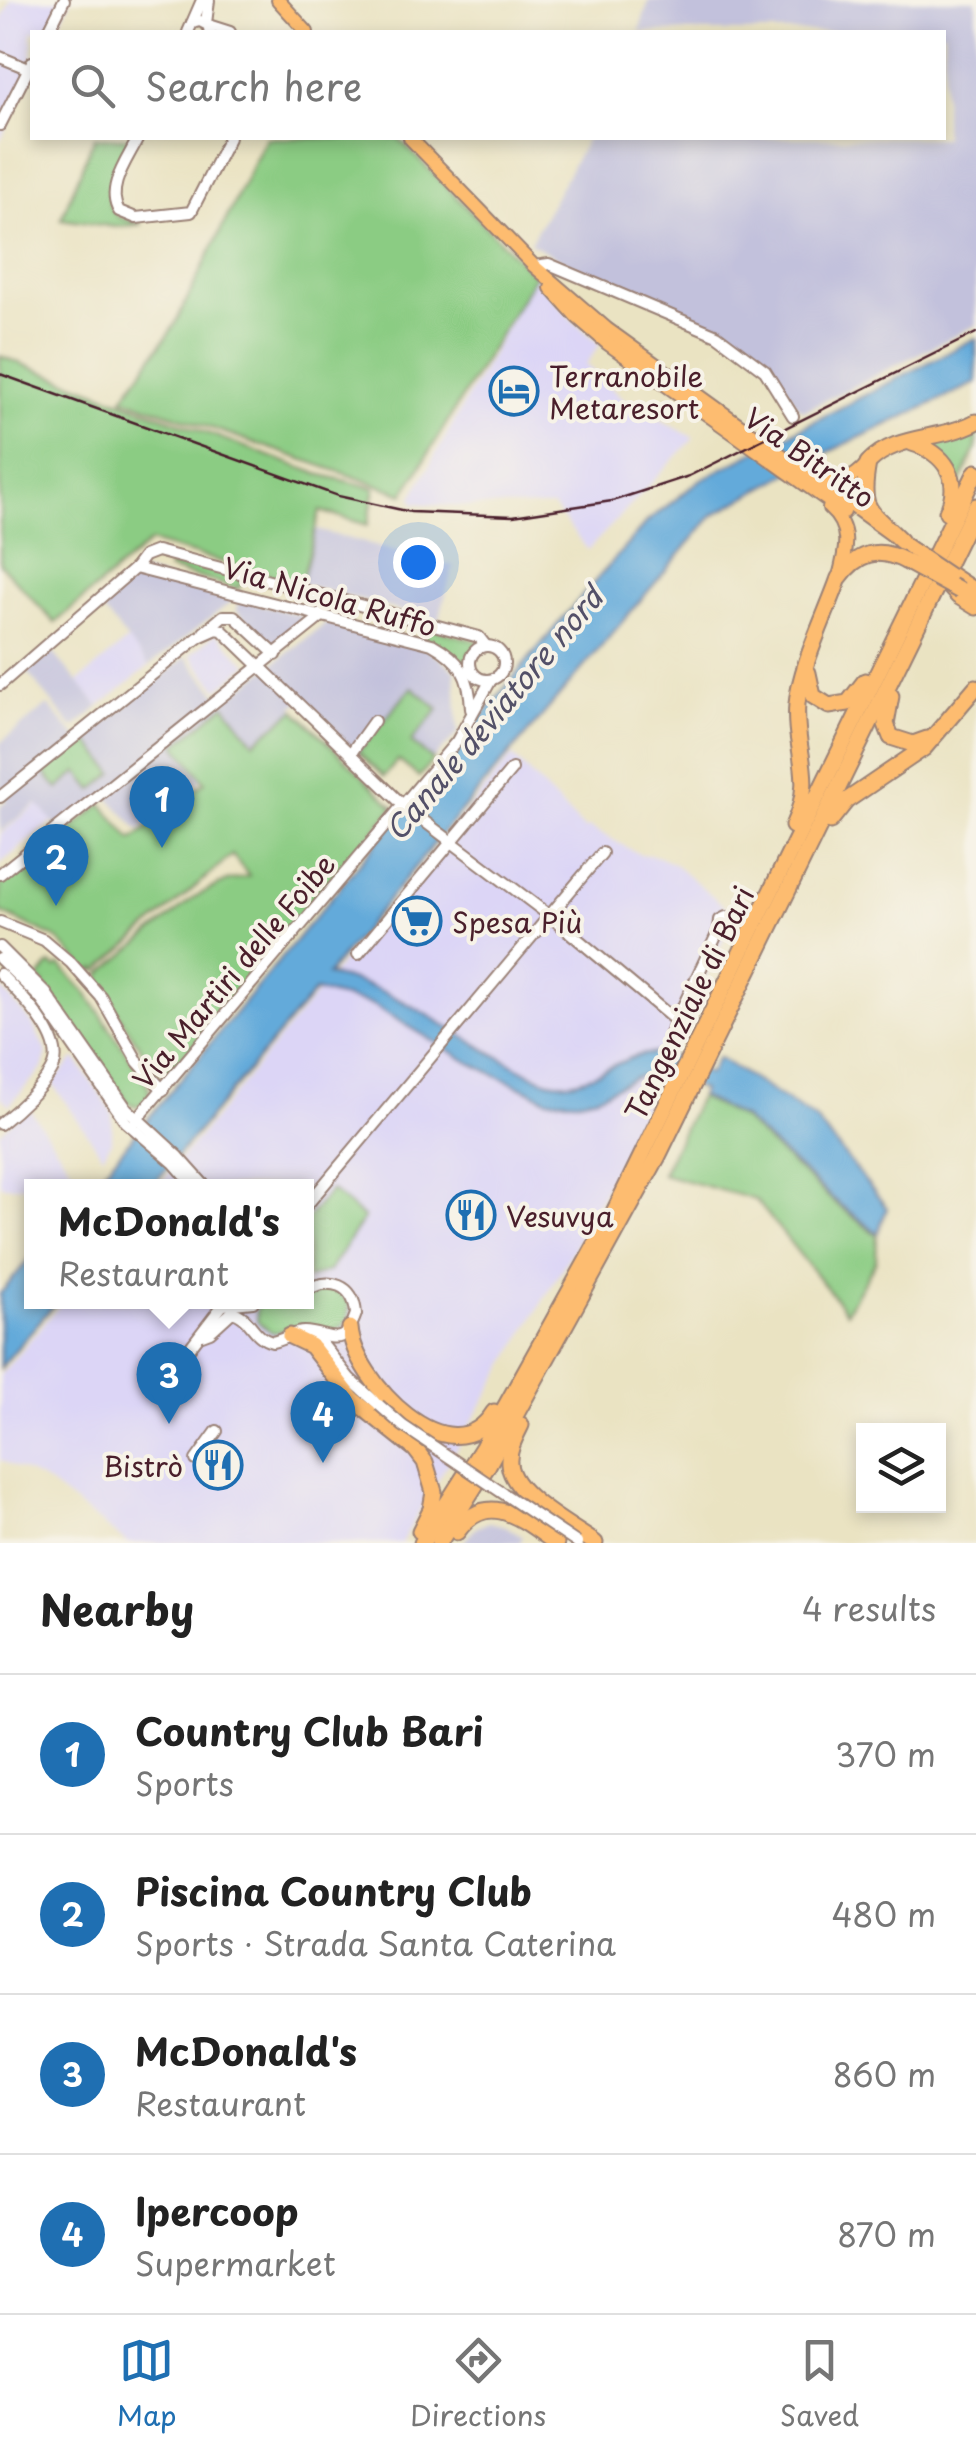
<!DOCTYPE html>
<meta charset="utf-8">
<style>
:root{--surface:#fff;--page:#f6f6f6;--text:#222;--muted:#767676;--line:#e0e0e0;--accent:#1f6fb2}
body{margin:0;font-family:"Playpen Sans",sans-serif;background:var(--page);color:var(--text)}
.controls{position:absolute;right:30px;bottom:30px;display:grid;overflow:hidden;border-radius:0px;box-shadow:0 5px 15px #0003}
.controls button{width:90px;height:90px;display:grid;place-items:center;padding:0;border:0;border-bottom:2px solid var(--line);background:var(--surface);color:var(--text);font:50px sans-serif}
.you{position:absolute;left:418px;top:562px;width:35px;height:35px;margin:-25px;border:8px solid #fff;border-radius:50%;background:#1a73e8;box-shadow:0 0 0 15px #1a73e833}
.badge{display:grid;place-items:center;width:65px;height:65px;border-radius:50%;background:var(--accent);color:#fff;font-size:32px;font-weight:700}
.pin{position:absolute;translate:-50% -82px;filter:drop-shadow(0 2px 5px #0008)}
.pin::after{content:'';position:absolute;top:52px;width:35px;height:30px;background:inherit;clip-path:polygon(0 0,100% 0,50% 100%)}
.popup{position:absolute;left:24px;top:1179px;width:290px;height:130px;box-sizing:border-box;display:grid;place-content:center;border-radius:0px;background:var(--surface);filter:drop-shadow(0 2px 8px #0005);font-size:32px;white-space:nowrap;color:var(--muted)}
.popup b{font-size:38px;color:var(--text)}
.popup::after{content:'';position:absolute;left:50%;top:100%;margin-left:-20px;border:20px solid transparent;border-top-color:var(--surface)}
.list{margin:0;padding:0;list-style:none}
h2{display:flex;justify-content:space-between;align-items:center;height:130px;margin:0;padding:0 40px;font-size:42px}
h2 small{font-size:32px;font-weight:400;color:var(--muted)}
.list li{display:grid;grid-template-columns:65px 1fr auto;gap:30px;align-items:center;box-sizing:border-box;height:160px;padding:0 40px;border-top:2px solid var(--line)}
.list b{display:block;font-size:38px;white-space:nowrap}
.list p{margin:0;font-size:32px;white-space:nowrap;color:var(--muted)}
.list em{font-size:32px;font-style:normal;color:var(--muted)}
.icon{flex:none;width:55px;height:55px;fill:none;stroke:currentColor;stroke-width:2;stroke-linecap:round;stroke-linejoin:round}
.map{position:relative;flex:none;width:976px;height:1543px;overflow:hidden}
.search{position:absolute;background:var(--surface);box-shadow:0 5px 15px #0003;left:30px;right:30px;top:30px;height:110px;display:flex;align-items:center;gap:25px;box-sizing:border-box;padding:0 35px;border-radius:0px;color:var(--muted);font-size:38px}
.sheet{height:770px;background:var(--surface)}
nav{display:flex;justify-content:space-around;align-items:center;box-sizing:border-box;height:140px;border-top:2px solid var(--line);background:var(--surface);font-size:28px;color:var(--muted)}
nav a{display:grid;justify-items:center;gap:5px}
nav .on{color:var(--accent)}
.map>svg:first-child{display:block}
.built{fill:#dcd5f6}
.industrial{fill:#c2c1dc}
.green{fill:#8bcc83;stroke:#6a7657;stroke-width:2.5}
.water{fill:#63aada;stroke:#566482;stroke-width:2.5}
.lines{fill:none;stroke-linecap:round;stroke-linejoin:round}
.minor-casing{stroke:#9a8176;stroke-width:14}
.major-casing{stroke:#9a8176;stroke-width:16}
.highway-casing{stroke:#9a8176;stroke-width:19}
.minor{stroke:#fff;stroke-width:10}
.major{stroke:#fdbc70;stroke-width:12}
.highway{stroke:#fdbc70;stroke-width:15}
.rail{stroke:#4a1f2b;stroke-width:2.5}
.minor-bridge-casing{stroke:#9a8176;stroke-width:14;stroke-linecap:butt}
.major-bridge-casing{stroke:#9a8176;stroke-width:16;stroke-linecap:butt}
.highway-bridge-casing{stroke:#9a8176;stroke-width:19;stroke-linecap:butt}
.minor-bridge{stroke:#fff;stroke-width:10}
.major-bridge{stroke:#fdbc70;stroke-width:12}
.highway-bridge{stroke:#fdbc70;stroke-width:15}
.labels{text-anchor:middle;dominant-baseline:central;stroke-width:8;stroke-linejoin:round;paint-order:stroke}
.poi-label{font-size:28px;fill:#4a1f2b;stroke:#f7f3e8;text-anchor:start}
.street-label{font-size:28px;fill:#4a1f2b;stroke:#f7f3e8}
.water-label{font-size:30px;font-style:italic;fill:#535068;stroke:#f7f3e8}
</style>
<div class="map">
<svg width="976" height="1543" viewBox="0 0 976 1543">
<rect width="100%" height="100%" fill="#f7f3e8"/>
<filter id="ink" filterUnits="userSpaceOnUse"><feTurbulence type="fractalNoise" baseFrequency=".01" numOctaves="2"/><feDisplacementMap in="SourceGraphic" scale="20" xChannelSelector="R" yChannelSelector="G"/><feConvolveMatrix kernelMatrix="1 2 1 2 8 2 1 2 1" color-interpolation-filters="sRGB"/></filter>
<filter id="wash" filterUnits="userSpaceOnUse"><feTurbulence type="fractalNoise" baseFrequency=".0048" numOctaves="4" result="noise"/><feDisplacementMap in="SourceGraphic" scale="40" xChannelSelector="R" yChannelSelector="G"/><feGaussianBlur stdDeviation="2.25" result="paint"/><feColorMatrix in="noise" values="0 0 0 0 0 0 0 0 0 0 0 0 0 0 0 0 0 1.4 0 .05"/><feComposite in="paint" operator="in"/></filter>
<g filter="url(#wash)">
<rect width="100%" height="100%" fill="#eae3c2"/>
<g class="built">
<path d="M 11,0 L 71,0 L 55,32 L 32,32 L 32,76 L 0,141 L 0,22 Z"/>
<path d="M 535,276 L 571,319 L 600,344 L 586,365 L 623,399 L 694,438 L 588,550 L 553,507 L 450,506 L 414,503 L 412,497 Z"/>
<path d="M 216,633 L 248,665 L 218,689 L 190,655 Z"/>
<path d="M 128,640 L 149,666 L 99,707 L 78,682 Z"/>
<path d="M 512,756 L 584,829 L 589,827 L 639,854 L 656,856 L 676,865 L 735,915 L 621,1158 L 572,1251 L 401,1543 L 127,1543 L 45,1481 L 0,1460 L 0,1375 L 62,1302 L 306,1302 L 306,1186 L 158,1186 Z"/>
<path d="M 40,802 L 55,820 L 0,864 L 0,834 Z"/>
<path d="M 0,987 L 32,1023 L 47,1053 L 42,1069 L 9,1105 L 0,1096 Z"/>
<path d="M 75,1058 L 112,1112 L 112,1139 L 103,1156 L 52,1083 Z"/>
<path d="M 28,1107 L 77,1177 L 54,1186 L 3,1186 L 0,1183 L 0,1133 Z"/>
</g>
<g class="industrial">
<path d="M 649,0 L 976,0 L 976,325 L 805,410 L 799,408 L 774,370 L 732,336 L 571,265 L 530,243 L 587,138 L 944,138 L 944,32 L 639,32 Z"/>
<path d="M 316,530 L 453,566 L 439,621 L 301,584 Z"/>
<path d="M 143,572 L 236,598 L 149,666 L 101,608 Z"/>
<path d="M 239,599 L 300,615 L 303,622 L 274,646 L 236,610 Z"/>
<path d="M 328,622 L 426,648 L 455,670 L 458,733 L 433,760 L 356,753 L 300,701 L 293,707 L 295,710 L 254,742 L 251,740 L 139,830 L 106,795 L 61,831 L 37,803 L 0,832 L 0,807 L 7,800 L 0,792 L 0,743 L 48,705 L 81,743 L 186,657 L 224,702 Z"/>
<path d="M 52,651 L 99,707 L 73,728 L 27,672 Z"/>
<path d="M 489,1522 L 506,1526 L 522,1537 L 519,1543 L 463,1543 L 475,1528 Z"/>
</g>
<g class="green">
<path d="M 94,138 L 133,138 L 108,189 L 110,207 L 118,217 L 142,224 L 115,227 L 61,219 Z"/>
<path d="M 266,138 L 398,138 L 535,276 L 404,494 L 123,398 L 174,326 Z"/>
<path d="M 0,356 L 318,474 L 375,488 L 368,525 L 320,511 L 301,584 L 150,542 L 55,623 L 0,564 Z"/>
<path d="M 976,426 L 976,449 L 958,487 L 933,443 Z"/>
<path d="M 171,559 L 242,578 L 239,589 L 168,569 L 173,563 Z"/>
<path d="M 426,627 L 478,641 L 480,643 L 470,653 L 464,665 L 423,637 Z"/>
<path d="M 412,687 L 439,709 L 411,742 L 433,760 L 419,777 L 398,760 L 384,777 L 358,752 Z"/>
<path d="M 225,705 L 254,742 L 295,710 L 394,807 L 211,1026 L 172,1070 L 160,1073 L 154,1069 L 101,987 L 101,974 L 196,896 L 227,881 L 249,876 L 232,855 L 98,971 L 95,968 L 90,973 L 56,938 L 0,912 L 0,886 L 102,804 L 132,840 L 205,782 L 176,745 Z"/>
<path d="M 86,738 L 114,773 L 93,790 L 78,772 L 58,789 L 44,772 Z"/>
<path d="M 50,964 L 56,968 L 60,965 L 88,995 L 149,1087 C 150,1096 144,1105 135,1106 L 127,1102 L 39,978 Z"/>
<path d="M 699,1097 L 742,1119 L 837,1205 L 877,1235 L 876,1261 L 846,1312 L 756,1200 L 662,1174 Z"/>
<path d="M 331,1190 L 364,1218 L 329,1271 L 307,1279 L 307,1219 Z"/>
<path d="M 327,1288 L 336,1289 L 349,1302 L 349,1319 C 333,1343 319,1325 297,1327 C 289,1327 281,1332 273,1333 L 257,1322 L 256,1310 L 260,1302 L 306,1302 L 307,1297 Z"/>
</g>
<g class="water">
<path d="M 976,338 L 976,383 L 824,454 L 713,515 L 446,829 L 327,975 C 395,985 447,1031 507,1061 C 520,1068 534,1077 549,1081 C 592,1092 625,1044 667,1055 C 681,1058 696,1068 709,1074 L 718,1057 L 815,1119 L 887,1208 L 878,1233 L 839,1204 L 743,1118 L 700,1096 L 702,1090 L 673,1075 L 657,1072 L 634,1078 L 597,1096 L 579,1100 L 547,1099 L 470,1063 L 373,1005 L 315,991 L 152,1186 L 92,1186 L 563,618 L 647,522 L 700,480 Z"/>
<path d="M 31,1257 L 31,1302 L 56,1302 L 0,1368 L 0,1294 Z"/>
</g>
</g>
<g filter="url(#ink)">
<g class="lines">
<g class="minor-casing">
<g id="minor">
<path d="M 192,23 L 202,0"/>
<path d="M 206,23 L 209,0"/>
<path d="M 208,25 L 230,32"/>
<path d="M 48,32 L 64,0"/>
<path d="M 188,32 L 192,23 L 200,21 L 208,25 L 210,32"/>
<path d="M 0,57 L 29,69"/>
<path d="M 0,125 L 32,62"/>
<path d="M 138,138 C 128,159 105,188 119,211 L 136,218 L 191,212 L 229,138"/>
<path d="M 534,266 L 549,264 L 717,335 L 765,371 L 793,416"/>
<path d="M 135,568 L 432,644 C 461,660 470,677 471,709"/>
<path d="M 204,632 L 223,616 L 234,616 L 276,655"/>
<circle cx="487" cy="663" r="17"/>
<path d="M 0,685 L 135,568 L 144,556 L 157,551 L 479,637 L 486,646"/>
<path d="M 351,753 L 374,721"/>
<path d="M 0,797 L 199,637 L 217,629 L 222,630 L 404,806 L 550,916 L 676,1021"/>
<path d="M 0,874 L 322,616 L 328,597"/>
<path d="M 0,922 L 44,940 L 71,963 L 101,997 L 138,1062 L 163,1090"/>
<path d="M 0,947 L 46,993 L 127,1109 L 179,1157 L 205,1186"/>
<path d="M 358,954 L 512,769"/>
<path d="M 0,959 L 40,998 L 126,1122 L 174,1163 L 194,1186"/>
<path d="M 0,974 C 19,993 65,1038 54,1066 C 48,1083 15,1112 0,1124"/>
<path d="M 669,1036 L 719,930 L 720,920 L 726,917 L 726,925 L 719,930"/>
<path d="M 136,1120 L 457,741 L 491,680"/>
<path d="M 306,1206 L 602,853"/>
<path d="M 223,1305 L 253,1302"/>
<path d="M 202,1335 L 210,1332 L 232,1312 C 251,1316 252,1337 272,1342 C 283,1340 294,1332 304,1332 C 330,1333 343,1352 356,1314 C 354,1284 330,1277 306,1290"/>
<path d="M 316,1336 L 350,1379 L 379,1405"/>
<path d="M 168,1371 L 179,1362 L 225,1302"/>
<path d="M 154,1387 L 169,1391"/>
<path d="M 196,1460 L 217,1431"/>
</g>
</g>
<g class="major-casing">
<g id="major">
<path d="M 278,0 L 307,32"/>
<path d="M 410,138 L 534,266 L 607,329 L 913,550"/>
<path d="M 551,288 L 577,317 L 607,343 L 844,512"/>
<path d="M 816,475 C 837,488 853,480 868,463"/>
<path d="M 829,508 C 852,528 846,550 839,577"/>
</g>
</g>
<g class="highway-casing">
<g id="highway">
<path d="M 912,443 C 945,453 963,479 947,512"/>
<path d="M 901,541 C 869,509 859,511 868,463 C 895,434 939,441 976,422"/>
<path d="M 950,575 L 976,592"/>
<path d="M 949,586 L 958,596 L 976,607"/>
<path d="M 808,673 L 813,696 L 829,706 L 848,703 L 865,681"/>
<path d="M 891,696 L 886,724 L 891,737 L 913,744 L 927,739"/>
<path d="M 830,821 L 846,801 L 924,748 L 976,687"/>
<path d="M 793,826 C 817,775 793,751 797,704 C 800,667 826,615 839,578 C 857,553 877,546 905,561"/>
<path d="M 350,1328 C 354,1381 451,1481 494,1412"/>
<path d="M 290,1336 L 311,1346 L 352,1399 L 415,1449 L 425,1462 L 434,1492 L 431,1509 L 420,1531"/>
<path d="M 521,1425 C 515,1437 508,1450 509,1463 C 511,1495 571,1526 595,1543"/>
<path d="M 457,1532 C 488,1488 523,1520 556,1543"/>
<path d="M 422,1543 L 483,1447 L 614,1212 L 976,472"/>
<path d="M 439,1543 L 488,1465 L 657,1158 L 976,506"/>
</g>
</g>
<use href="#minor" class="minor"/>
<use href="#major" class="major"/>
<use href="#highway" class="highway"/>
<path class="rail" d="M 0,374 L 338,496 L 411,512 L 513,516 L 612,501 L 689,476 L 976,333"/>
<g class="minor-bridge-casing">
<path id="minor-bridge" d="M 379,1405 L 403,1426 L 577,1543"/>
</g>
<g class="major-bridge-casing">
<path id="major-bridge" d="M 913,550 L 950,575"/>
</g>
<g class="highway-bridge-casing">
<path id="highway-bridge" d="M 905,561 L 960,591"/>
</g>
<use href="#minor-bridge" class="minor-bridge"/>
<use href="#major-bridge" class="major-bridge"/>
<use href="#highway-bridge" class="highway-bridge"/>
</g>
</g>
<defs>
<g id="hotel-ring" transform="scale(2.5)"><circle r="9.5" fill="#f7f3e8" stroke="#1f6fb2" stroke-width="1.5"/><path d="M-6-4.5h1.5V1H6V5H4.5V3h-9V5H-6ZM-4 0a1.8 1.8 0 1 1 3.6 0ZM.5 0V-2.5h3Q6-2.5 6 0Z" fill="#1f6fb2"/></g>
<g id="supermarket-ring" transform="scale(2.5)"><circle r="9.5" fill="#f7f3e8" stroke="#1f6fb2" stroke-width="1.5"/><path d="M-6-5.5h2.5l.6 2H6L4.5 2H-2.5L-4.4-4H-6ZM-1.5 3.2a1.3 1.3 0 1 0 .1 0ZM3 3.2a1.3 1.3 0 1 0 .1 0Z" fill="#1f6fb2"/></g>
<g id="restaurant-ring" transform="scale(2.5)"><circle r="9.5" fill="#f7f3e8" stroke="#1f6fb2" stroke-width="1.5"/><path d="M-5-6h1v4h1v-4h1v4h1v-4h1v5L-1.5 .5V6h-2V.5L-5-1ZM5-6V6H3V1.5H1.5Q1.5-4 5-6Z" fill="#1f6fb2"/></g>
</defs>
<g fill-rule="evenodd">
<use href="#hotel-ring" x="514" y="391"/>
<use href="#supermarket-ring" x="417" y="921"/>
<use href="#restaurant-ring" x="471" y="1215"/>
<use href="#restaurant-ring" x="218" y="1465"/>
</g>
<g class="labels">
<g class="poi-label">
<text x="549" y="375">Terranobile<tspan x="549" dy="32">Metaresort</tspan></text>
<text x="452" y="921">Spesa Più</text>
<text x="506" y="1215">Vesuvya</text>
<text x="183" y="1465" text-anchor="end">Bistrò</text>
</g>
<g class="street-label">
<text transform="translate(810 457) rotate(35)">Via Bitritto</text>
<text transform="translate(330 596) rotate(16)">Via Nicola Ruffo</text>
<text transform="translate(233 971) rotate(-50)">Via Martiri delle Foibe</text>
<text transform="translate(689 1003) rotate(-64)">Tangenziale di Bari</text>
</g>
<g class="water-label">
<text transform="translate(493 713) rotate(-50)">Canale deviatore nord</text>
</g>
</g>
</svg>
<div class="controls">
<button><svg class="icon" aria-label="layers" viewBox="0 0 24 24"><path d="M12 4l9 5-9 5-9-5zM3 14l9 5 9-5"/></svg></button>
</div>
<div class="you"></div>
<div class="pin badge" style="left:162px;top:848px">1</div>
<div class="pin badge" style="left:56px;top:906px">2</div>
<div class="pin badge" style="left:169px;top:1424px">3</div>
<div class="popup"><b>McDonald's</b>Restaurant</div>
<div class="pin badge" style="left:323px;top:1463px">4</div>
<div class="search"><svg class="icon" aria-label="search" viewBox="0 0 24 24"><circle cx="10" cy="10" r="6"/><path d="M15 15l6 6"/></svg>Search here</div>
</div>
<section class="sheet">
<h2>Nearby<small>4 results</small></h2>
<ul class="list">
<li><span class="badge">1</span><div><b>Country Club Bari</b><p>Sports</p></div><em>370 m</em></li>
<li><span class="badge">2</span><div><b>Piscina Country Club</b><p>Sports · Strada Santa Caterina</p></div><em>480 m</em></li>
<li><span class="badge">3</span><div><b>McDonald's</b><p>Restaurant</p></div><em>860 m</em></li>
<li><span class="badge">4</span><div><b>Ipercoop</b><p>Supermarket</p></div><em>870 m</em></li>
</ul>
</section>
<nav>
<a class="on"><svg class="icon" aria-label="map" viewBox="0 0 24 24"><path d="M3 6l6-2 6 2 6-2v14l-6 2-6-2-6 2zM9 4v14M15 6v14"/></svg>Map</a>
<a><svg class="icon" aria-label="directions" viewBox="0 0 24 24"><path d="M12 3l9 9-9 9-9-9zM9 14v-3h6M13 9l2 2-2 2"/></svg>Directions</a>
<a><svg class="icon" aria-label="saved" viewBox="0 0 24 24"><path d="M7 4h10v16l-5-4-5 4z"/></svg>Saved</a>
</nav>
